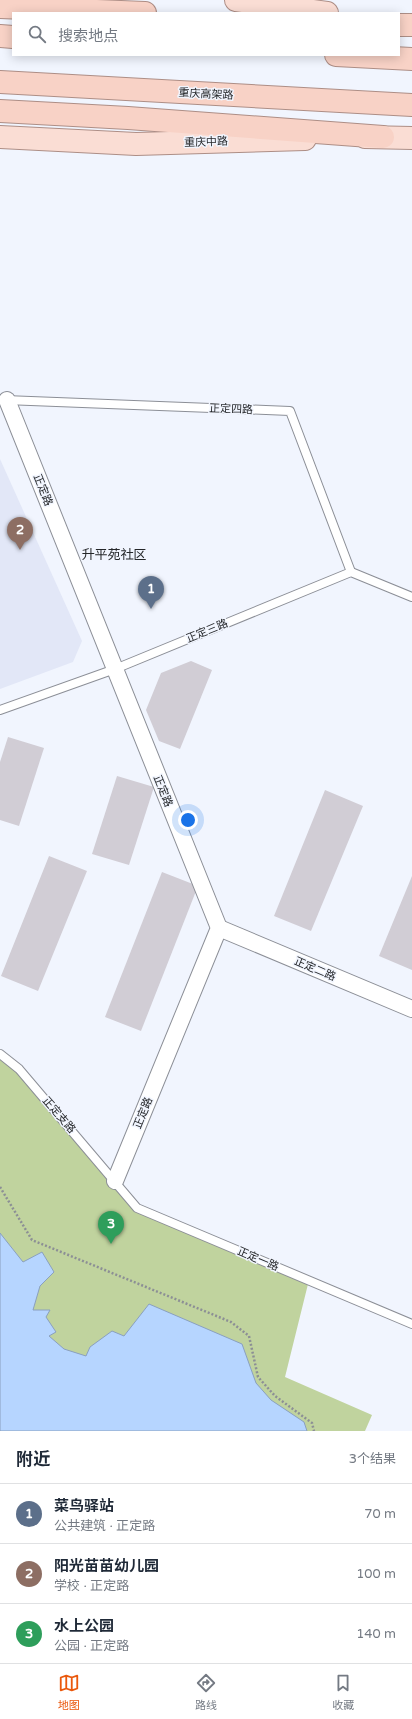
<!DOCTYPE html>
<html lang="zh">
<head>
<meta charset="utf-8">
<style>
  :root { --surface:#fff; --page:#f6f6f7; --text:#1f2937; --muted:#747a83; --line:#e0e1e3; --accent:#ea580c }
  body { margin:0; font-family:"Varela Round","Noto Sans SC",sans-serif; background:var(--page); color:var(--text) }
  .you { position:absolute; left:188px; top:820px; width:14px; height:14px; margin:-10px; border:3px solid #fff; border-radius:50%; background:#1a73e8; box-shadow:0 0 0 6px #1a73e833 }
  .badge { display:grid; place-items:center; width:26px; height:26px; border-radius:50%; background:var(--accent); color:#fff; font-size:13px; font-weight:700 }
  .pin { position:absolute; translate:-50% -33px; filter:drop-shadow(0 1px 2px #0008) }
  .pin::after { content:''; position:absolute; top:21px; width:14px; height:12px; background:inherit; clip-path:polygon(0 0,100% 0,50% 100%) }
  .list { margin:0; padding:0; list-style:none }
  h2 { display:flex; justify-content:space-between; align-items:center; height:52px; margin:0; padding:0 16px; font-size:17px }
  h2 small { font-size:13px; font-weight:400; color:var(--muted) }
  .list li { display:grid; grid-template-columns:26px 1fr auto; gap:12px; align-items:center; box-sizing:border-box; height:60px; padding:0 16px; border-top:1px solid var(--line) }
  .list b { display:block; font-size:15px; white-space:nowrap }
  .list p { margin:0; font-size:13px; white-space:nowrap; color:var(--muted) }
  .list em { font-size:13px; font-style:normal; color:var(--muted) }
  .icon { flex:none; width:22px; height:22px; fill:none; stroke:currentColor; stroke-width:2; stroke-linecap:round; stroke-linejoin:round }
  .map { position:relative; flex:none; width:412px; height:1431px; overflow:hidden }
  .search { position:absolute; background:var(--surface); box-shadow:0 2px 10px #0003; left:12px; right:12px; top:12px; height:44px; display:flex; align-items:center; gap:10px; box-sizing:border-box; padding:0 14px; border-radius:0px; color:var(--muted); font-size:15px }
  .sheet { height:232px; background:var(--surface) }
  nav { display:flex; justify-content:space-around; align-items:center; box-sizing:border-box; height:56px; border-top:1px solid var(--line); background:var(--surface); font-size:11px; color:var(--muted) }
  nav a { display:grid; justify-items:center; gap:2px }
  nav .on { color:var(--accent) }
  .map>svg:first-child { display:block }
  .built { fill:#e2e7f7 }
  .green { fill:#c0d39e }
  .water { fill:#b6d5ff; stroke:#8aa0bf }
  .building { fill:#d1cdd5 }
  .lines { fill:none; stroke-linecap:round; stroke-linejoin:round }
  .service-casing { stroke:#8c8f97; stroke-width:10 }
  .minor-casing { stroke:#8c8f97; stroke-width:18 }
  .primary-casing { stroke:#ad8e86; stroke-width:24 }
  .trunk-casing { stroke:#ad8e86; stroke-width:24 }
  .path { stroke:#8c8f95; stroke-width:2.5; stroke-dasharray:2 2; stroke-linecap:butt }
  .service { stroke:#fff; stroke-width:8 }
  .minor { stroke:#fff; stroke-width:16 }
  .primary { stroke:#faddd4; stroke-width:22 }
  .trunk { stroke:#f8d2c6; stroke-width:22 }
  .labels { text-anchor:middle; dominant-baseline:central; stroke-width:3; stroke-linejoin:round; paint-order:stroke }
  .street-label { font-size:11px; fill:#242629; stroke:#f1f5fe }
  .quarter-label { font-size:13px; fill:#242629; stroke:#f1f5fe }
</style>
</head>
<body>
<div class="map">
<svg width="412" height="1431" viewBox="0 0 412 1431">
  <rect width="100%" height="100%" fill="#f1f5fe"/>
  <path class="built" d="M0 459 82 641 73 662 0 689Z"/>
  <path class="green" d="M0 1053 137 1208 309 1280 285 1377 372 1415 365 1431H0Z"/>
  <path class="water" d="M0 1233 23 1262 42 1252 54 1272 40 1286 33 1310H50L46 1317 56 1332 49 1336 64 1349 86 1356 90 1347 112 1331 124 1336 149 1304 242 1344 256 1383 271 1400 304 1422 307 1431H0Z"/>
  <g class="building">
    <path d="M191 661 212 670 180 749 159 741 146 710 161 673Z"/>
    <path d="M8 737 44 748 19 826 0 820V762Z"/>
    <path d="M117 776 154 787 129 865 92 854Z"/>
    <path d="M325 790 363 806 311 931 274 916Z"/>
    <path d="M49 856 87 871 38 991 1 976Z"/>
    <path d="M162 872 198 886 141 1031 105 1017Z"/>
    <path d="M412 876V970L379 956Z"/>
  </g>
  <g class="lines">
    <g class="service-casing">
      <g id="service">
        <path d="M5 400 290 411 351 572"/>
        <path d="M0 710 115 669 351 572 412 597"/>
        <path d="M0 1054 19 1069 137 1208 412 1324"/>
      </g>
    </g>
    <g class="minor-casing">
      <g id="minor">
        <path d="M7 400 219 928 115 1181"/>
        <path d="M219 928 412 1009"/>
      </g>
    </g>
    <g class="primary-casing">
      <g id="primary">
        <path d="M236 0 327 13"/>
        <path d="M0 137 136 144 305 139"/>
        <path d="M365 137 412 138"/>
      </g>
    </g>
    <g class="trunk-casing">
      <g id="trunk">
        <path d="M0 7 145 13"/>
        <path d="M399 25H412"/>
        <path d="M0 36 13 37"/>
        <path d="M336 55 412 59"/>
        <path d="M0 82 412 105"/>
        <path d="M0 111 128 118 383 137"/>
      </g>
    </g>
    <path class="path" d="M0 1187 32 1240 231 1322 249 1336 258 1377 275 1396 312 1423 314 1431"/>
    <use href="#service" class="service"/>
    <use href="#minor" class="minor"/>
    <use href="#primary" class="primary"/>
    <use href="#trunk" class="trunk"/>
  </g>
  <g class="labels">
    <g class="street-label">
      <text transform="translate(206 94) rotate(3)">重庆高架路</text>
      <text transform="translate(206 142) rotate(-2)">重庆中路</text>
      <text transform="translate(231 409) rotate(2)">正定四路</text>
      <text transform="translate(43 490) rotate(68)">正定路</text>
      <text transform="translate(207 631) rotate(-22)">正定三路</text>
      <text transform="translate(163 791) rotate(68)">正定路</text>
      <text transform="translate(315 969) rotate(23)">正定二路</text>
      <text transform="translate(143 1113) rotate(-68)">正定路</text>
      <text transform="translate(59 1115) rotate(49)">正定支路</text>
      <text transform="translate(258 1259) rotate(23)">正定一路</text>
    </g>
    <g class="quarter-label">
      <text x="114" y="555">升平苑社区</text>
    </g>
  </g>
</svg>
<div class="you"></div>
<div class="pin badge" style="left:151px;top:609px;background:#5c6f8a">1</div>
<div class="pin badge" style="left:20px;top:550px;background:#8d6e63">2</div>
<div class="pin badge" style="left:111px;top:1244px;background:#2e9e5b">3</div>
<div class="search"><svg class="icon" aria-label="search" viewBox="0 0 24 24"><circle cx="10" cy="10" r="6"/><path d="M15 15l6 6"/></svg>搜索地点</div>
</div>
<section class="sheet">
<h2>附近<small>3个结果</small></h2>
<ul class="list">
<li><span class="badge" style="background:#5c6f8a">1</span><div><b>菜鸟驿站</b><p>公共建筑 · 正定路</p></div><em>70 m</em></li>
<li><span class="badge" style="background:#8d6e63">2</span><div><b>阳光苗苗幼儿园</b><p>学校 · 正定路</p></div><em>100 m</em></li>
<li><span class="badge" style="background:#2e9e5b">3</span><div><b>水上公园</b><p>公园 · 正定路</p></div><em>140 m</em></li>
</ul>
</section>
<nav>
<a class="on"><svg class="icon" aria-label="map" viewBox="0 0 24 24"><path d="M3 6l6-2 6 2 6-2v14l-6 2-6-2-6 2zM9 4v14M15 6v14"/></svg>地图</a>
<a><svg class="icon" aria-label="directions" viewBox="0 0 24 24"><path d="M12 3l9 9-9 9-9-9zM9 14v-3h6M13 9l2 2-2 2"/></svg>路线</a>
<a><svg class="icon" aria-label="saved" viewBox="0 0 24 24"><path d="M7 4h10v16l-5-4-5 4z"/></svg>收藏</a>
</nav>
</body>
</html>
